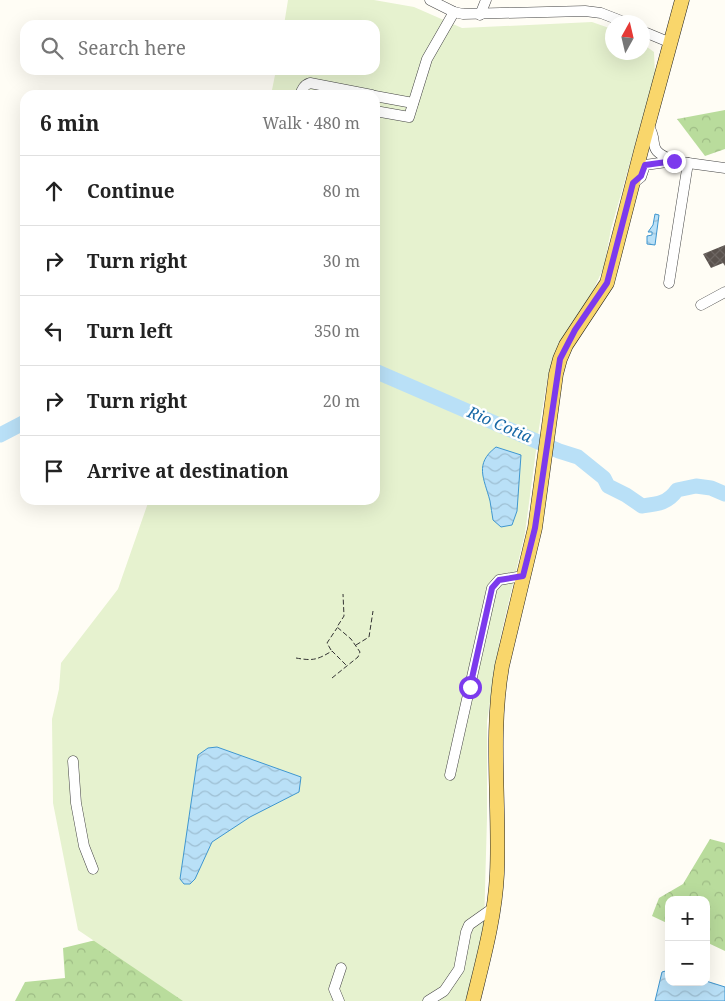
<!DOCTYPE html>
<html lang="en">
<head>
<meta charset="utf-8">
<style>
  :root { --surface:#fff; --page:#f6f6f6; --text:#222; --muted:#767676; --line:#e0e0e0 }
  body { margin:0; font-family:"Noto Serif",serif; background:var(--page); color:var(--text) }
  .controls { position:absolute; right:15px; bottom:15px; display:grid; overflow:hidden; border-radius:10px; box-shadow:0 5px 20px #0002 }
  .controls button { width:45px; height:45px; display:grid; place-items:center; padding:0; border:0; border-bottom:1px solid var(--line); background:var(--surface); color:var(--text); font:25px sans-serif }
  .compass { position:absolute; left:605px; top:15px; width:45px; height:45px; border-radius:50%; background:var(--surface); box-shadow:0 5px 20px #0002; rotate:8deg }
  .stop { position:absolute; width:15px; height:15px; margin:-11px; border:4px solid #7c3aed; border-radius:50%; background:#fff }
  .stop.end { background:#7c3aed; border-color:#fff; box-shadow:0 1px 5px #0008 }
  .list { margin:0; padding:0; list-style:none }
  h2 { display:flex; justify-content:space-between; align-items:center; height:65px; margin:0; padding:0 20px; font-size:21px }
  h2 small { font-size:16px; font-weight:400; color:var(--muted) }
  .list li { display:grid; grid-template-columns:32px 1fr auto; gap:15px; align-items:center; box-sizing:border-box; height:70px; padding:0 20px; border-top:1px solid var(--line) }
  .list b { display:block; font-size:19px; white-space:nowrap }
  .list em { font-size:16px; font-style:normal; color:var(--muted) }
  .icon { flex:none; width:28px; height:28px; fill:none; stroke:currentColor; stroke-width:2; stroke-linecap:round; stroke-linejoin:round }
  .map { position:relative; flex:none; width:725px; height:1001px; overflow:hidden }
  .search { position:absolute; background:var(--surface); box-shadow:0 5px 20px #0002; left:20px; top:20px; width:360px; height:55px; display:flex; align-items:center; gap:12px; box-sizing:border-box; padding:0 18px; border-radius:15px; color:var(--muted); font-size:19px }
  .panel { position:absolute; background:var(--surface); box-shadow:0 5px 20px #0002; left:20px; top:90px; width:360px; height:415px; border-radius:15px }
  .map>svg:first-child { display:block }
  .forest { fill:url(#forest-crowns) }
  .pitch { fill:#e6f2cf }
  .water { fill:url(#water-waves); stroke:#3f96cf }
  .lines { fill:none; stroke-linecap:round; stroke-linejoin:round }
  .river { stroke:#b9e0f7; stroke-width:15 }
  .building { fill:url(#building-cross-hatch) }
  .minor-casing { stroke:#444; stroke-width:11 }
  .major-casing { stroke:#222; stroke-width:15 }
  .path { stroke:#333; stroke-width:1; stroke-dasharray:5 2.5; stroke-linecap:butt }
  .minor { stroke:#fff; stroke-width:10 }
  .major { stroke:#f9d66b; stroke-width:14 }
  .route { stroke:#7c3aed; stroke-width:6 }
  .labels { text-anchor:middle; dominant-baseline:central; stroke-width:5; stroke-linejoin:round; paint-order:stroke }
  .water-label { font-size:16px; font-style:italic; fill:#1768a6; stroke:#fff }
</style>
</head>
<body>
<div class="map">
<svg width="725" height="1001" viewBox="0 0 725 1001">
  <defs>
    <pattern id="forest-crowns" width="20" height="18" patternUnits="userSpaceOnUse" patternTransform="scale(1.25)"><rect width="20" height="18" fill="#b9dc9c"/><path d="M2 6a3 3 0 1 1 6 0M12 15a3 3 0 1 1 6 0" fill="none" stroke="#9ebc85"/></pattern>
    <pattern id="water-waves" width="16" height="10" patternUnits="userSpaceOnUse" patternTransform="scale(1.25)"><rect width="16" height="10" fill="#b9e0f7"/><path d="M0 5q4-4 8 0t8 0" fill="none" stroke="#9ebfd3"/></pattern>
    <pattern id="building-cross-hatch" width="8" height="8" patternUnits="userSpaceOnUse" patternTransform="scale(1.25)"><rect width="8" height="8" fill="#5a524d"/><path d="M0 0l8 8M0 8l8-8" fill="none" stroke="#6d6662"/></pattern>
  </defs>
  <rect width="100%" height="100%" fill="#fffdf5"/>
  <g class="forest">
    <path d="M725 110V149L705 156 677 119Z"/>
    <path d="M710 839 725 843V951L706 942V900H669V924L652 916 659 898 683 884Z"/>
    <path d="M100 939 312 1001H15L25 982 65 978 63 948Z"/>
  </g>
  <path class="pitch" d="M288 0H374L414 7 462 28 592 22 612 29V52H642L643 44 654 52 655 75 611 229 604 267 590 297 557 351 548 376 539 428 525 533 500 639 487 721V818L484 925 468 1001H183L78 930 53 803 52 719 59 689 61 663 118 589 149 500H375V95H271L276 70H375V25H284Z"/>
  <g class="water">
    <path d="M655 214 659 215 655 245 647 244V236L652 235V232H648L653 225Z"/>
    <path d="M496 447 521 455 517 511 512 525 501 527 493 520C492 514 491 507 490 501 484 478 474 464 496 447Z"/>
    <path d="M217 747 301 777 299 792 250 817 212 842 195 879 190 884H184L180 879 198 755 208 748Z"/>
    <path d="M669 970V982H706V981L725 987V1001H655L662 972Z"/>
  </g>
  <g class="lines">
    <g class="river">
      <path d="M375 371 559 451 578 457 604 478 608 486 626 495 642 506C658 504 668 503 677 490L696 486 711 488 725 494"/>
      <path d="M0 435 25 422"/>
    </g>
  </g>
  <path class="building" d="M725 245V266L723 263 711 268 703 254Z"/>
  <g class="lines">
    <g class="minor-casing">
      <g id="minor">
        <path d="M430 0 454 12 463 14 585 11 601 13 624 22"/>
        <path d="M480 15 486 0"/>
        <path d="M642 31 671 43"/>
        <path d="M300 95C302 89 304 85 310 83L372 95"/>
        <path d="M375 96 413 103"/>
        <path d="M375 111 409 117 427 59 454 12"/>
        <path d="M681 162 725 168"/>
        <path d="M636 181 641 177 645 165 674 161C643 148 661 145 648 125"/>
        <path d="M669 283 688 163"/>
        <path d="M701 305 725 292"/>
        <path d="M73 761 76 803 84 846 93 869"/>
        <path d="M450 775 492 588 499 580 523 576"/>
        <path d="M339 1001 334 989 341 968"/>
        <path d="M428 1001 444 991 459 969 466 932 469 925 493 908"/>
      </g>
    </g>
    <g class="major-casing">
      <path id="major" d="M473 1001C483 960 495 917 497 874 500 805 490 735 502 666L535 528 556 374 560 359 566 345 607 283 641 151 682 0"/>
    </g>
    <g class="path">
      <path d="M356 645 369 637 373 611"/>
      <path d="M331 650 327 643 337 628"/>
      <path d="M296 658C313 661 317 660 332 651L346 665"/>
      <path d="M332 678 358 657 360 652 351 639 337 627 344 616 343 594"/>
    </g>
    <use href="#minor" class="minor"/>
    <use href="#major" class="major"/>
  </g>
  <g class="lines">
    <path class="route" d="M470 687 492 588 499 580 523 576 535 528 560 359 575 330 607 283 633 183 641 176 645 165 674 161"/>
  </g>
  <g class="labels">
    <g class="water-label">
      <text transform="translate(500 424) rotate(23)">Rio Cotia</text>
    </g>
  </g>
</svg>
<div class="controls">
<button>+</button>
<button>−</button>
</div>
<svg class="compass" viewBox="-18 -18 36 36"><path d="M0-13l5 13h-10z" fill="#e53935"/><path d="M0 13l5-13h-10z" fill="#767676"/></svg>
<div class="stop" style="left:470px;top:687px"></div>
<div class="stop end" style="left:674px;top:161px"></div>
<div class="search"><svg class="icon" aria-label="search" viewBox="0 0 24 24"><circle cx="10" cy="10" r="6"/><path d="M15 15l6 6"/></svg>Search here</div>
<section class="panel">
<h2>6 min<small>Walk · 480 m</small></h2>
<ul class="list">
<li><svg class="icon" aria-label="ahead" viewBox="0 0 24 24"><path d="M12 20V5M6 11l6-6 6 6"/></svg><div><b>Continue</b></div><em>80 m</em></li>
<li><svg class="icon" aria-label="right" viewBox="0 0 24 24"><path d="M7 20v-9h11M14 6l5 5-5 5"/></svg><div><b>Turn right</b></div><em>30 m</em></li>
<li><svg class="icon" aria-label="left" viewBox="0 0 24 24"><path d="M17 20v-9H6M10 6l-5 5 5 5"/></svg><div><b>Turn left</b></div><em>350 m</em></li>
<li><svg class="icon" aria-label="right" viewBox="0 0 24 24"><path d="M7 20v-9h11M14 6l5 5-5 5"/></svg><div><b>Turn right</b></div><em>20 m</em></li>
<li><svg class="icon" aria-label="arrive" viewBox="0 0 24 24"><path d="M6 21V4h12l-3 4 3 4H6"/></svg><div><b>Arrive at destination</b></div></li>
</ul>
</section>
</div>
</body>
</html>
